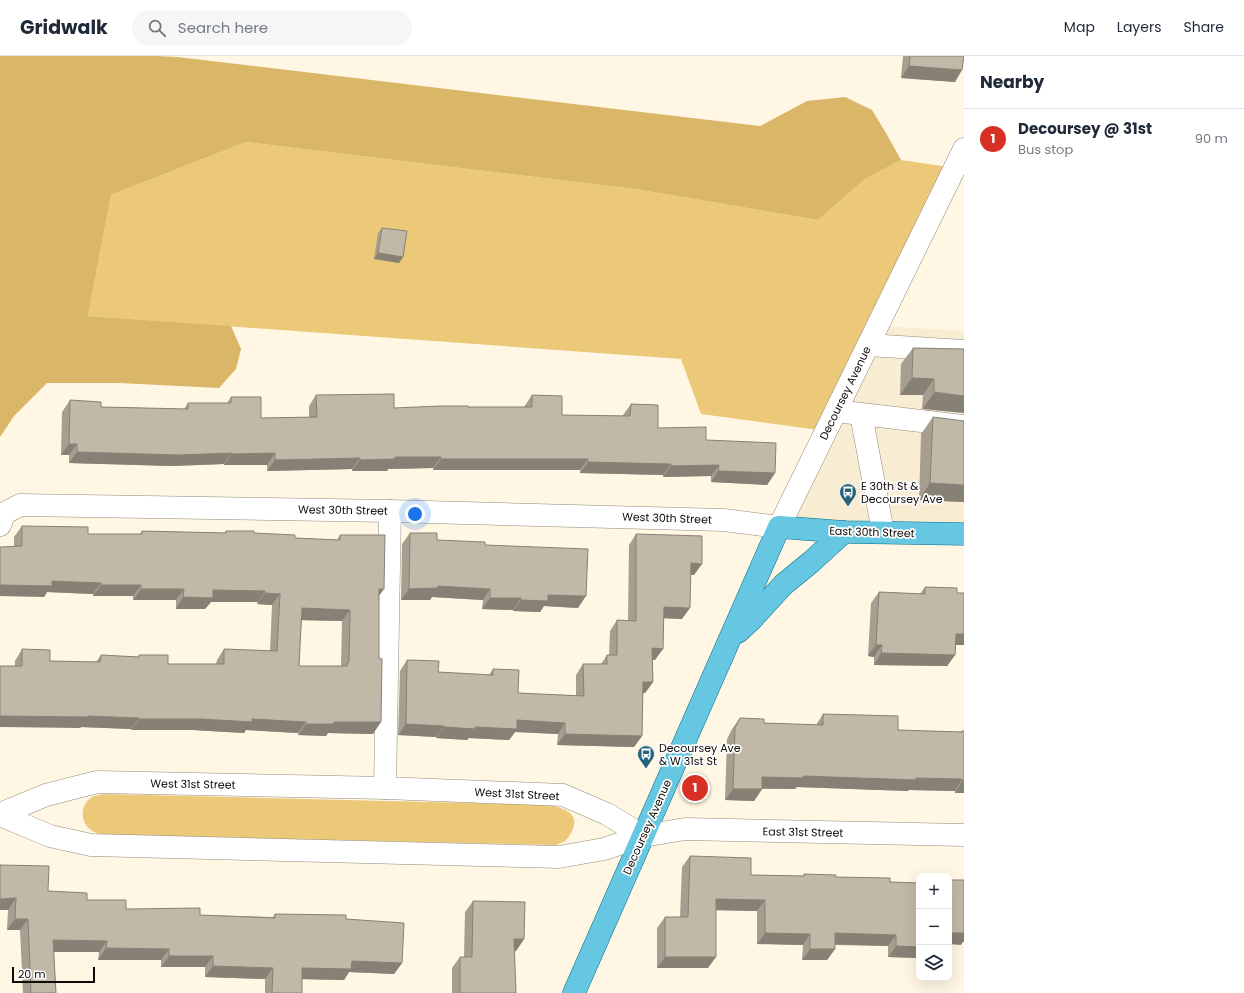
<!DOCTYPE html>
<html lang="en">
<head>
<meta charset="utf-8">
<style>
  :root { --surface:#fff; --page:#f6f6f7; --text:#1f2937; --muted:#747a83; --line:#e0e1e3; --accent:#d93025 }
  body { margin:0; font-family:Poppins,sans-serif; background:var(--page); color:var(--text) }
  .controls { position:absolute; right:12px; bottom:12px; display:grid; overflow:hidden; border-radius:8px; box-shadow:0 4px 16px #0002 }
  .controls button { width:36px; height:36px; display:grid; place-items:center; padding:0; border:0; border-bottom:1px solid var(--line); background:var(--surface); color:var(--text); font:20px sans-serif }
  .scale { position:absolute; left:12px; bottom:10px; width:83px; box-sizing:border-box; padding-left:4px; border:2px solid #0e0b06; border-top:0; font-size:11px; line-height:14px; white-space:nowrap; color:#0e0b06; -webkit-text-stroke:3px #fff; paint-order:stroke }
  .you { position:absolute; left:415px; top:458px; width:14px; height:14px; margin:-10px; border:3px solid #fff; border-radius:50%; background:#1a73e8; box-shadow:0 0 0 6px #1a73e833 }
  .badge { display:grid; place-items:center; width:26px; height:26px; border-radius:50%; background:var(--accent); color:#fff; font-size:13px; font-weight:700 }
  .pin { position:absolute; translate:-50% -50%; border:2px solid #fff; box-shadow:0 1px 4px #0006 }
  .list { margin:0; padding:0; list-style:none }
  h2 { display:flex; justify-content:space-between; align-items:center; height:52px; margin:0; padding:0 16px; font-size:17px }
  h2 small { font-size:13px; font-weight:400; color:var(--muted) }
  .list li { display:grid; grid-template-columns:26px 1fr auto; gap:12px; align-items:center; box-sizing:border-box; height:60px; padding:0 16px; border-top:1px solid var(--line) }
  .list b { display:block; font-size:15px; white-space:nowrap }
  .list p { margin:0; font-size:13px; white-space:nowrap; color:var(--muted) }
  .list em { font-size:13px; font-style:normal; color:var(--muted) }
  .icon { flex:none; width:22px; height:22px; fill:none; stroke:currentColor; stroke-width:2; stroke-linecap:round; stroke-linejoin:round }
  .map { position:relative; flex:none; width:964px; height:937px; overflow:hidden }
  header { display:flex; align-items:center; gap:24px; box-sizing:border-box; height:56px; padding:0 20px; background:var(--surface); border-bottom:1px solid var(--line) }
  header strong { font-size:19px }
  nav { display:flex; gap:22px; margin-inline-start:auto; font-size:14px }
  .search { width:280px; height:36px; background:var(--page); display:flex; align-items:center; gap:10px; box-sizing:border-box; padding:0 14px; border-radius:22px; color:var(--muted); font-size:15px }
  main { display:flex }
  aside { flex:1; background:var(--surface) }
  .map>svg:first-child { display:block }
  .built { fill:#f8ecd2 }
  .green { fill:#ecc879 }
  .forest { fill:#dab668 }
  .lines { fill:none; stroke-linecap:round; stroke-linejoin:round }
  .minor-casing { stroke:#938b7b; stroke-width:23 }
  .major-casing { stroke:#056c8a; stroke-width:23 }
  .minor { stroke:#fff; stroke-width:22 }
  .major { stroke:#66c7e3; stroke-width:22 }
  .wall { fill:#a69e90; fill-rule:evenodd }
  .shaded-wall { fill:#878175 }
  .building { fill:#c1b8a7; stroke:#878175; fill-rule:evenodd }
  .labels { text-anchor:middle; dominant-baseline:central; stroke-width:3.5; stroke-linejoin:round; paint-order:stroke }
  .street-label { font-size:11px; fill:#0e0b06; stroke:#fff }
  .poi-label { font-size:11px; fill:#0e0b06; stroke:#fff; text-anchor:start }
</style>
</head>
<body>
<header>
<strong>Gridwalk</strong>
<div class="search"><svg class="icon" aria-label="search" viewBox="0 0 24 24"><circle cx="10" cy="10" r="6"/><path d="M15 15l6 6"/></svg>Search here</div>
<nav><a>Map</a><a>Layers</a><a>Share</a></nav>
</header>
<main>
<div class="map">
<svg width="964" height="937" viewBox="0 0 964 937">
  <rect width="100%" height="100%" fill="#fff6e4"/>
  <path class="built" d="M878 270 964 275V478L779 471Z"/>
  <g class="green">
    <path d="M246 86 635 133 818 164 865 123 901 104 955 112 826 375 701 358 681 303 88 260 111 139Z"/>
    <path d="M103 738 551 749C559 752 569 753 573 761 577 768 571 779 566 784 563 787 558 788 555 789L108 779C104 778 99 778 96 777 79 770 78 748 94 740 97 739 101 739 103 738Z"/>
  </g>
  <path class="forest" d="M0 0H156L177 1 760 70 807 45 845 41 872 54 886 77 901 104 865 123 818 164 635 133 246 86 111 139 88 260 231 270 241 293 236 313 219 332 119 327H47L14 360 0 381Z"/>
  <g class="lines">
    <g class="minor-casing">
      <g id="minor">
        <path d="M868 289 964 295"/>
        <path d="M836 355 964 370"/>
        <path d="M861 358 883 476"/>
        <path d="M0 469 5 457 20 449 390 455 724 464 779 471 964 93"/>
        <path d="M385 732 390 455"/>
        <path d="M0 758 46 739 97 726 385 732 563 739 607 758 643 780"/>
        <path d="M0 759 50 780 91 789 559 801 604 793 643 780 685 773 964 779"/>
      </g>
    </g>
    <g class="major-casing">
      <g id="major">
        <path d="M738 576 752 563 783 529 811 506 844 476"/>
        <path d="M574 937 779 471 844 476 964 478"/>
      </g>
    </g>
    <use href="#minor" class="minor"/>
    <use href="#major" class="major"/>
  </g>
  <g class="wall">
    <path d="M903 0H964L955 26 901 22Z"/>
    <path d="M382 172 403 201 399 207 374 203 378 177Z"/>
    <path d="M913 292 964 293 922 353 923 339H900L901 308Z"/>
    <path d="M316 339 394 352 524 351 532 339 562 359 623 360V359L631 348 658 372 706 384 775 417 767 429 711 426V420L663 421V419L580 417V414H433V412L388 413 387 415H352V413L267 415V409H224V408L172 410 69 407V399H61L62 356 70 344 101 351 184 353 188 347H227L231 341 261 362 309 361V350Z"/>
    <path d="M933 361 964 446 919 444 921 378Z"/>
    <path d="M22 470 88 478H140L142 475 224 477 226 475 295 482 337 484 340 479 379 540 373 678 328 677 326 680 298 679V677L246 674 244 677 193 674H131V673L81 671 80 672 15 610V605L22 593 50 605 96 606 101 599 138 601 139 599 168 608H216L217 604 224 593 270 595 272 549 257 548 258 546H211L205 553H176V544H133V540H93V538L47 536 44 541 14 490V481ZM301 564 342 565 341 610H299Z"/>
    <path d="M410 477 437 484 485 489 578 552 544 550 540 556 513 555V554L482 553 483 544 432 541 430 544H401L402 488Z"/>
    <path d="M636 478 694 519H690L682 563 664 562 655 604H652L653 626 645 637H643L642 680 634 691 557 689 558 678 515 676 509 684 469 682 467 684 436 682V681L398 679 400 615 407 604 438 616 489 619 493 613 518 637 576 640V619L583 608H601L607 599H609L610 575 617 564 628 565 629 489Z"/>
    <path d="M925 531 957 537H964V589H956L955 599 947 610 874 609V601L868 600 871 547 879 536 920 538Z"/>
    <path d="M823 658 898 674 961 676 962 675 964 737H955V735L909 734 908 735 797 731 795 733H762L754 745 725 744 727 683 732 673 740 662 764 667 816 669Z"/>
    <path d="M690 800 751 819 803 820 804 818 890 826 919 827V902L888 901V890L835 889V893L827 904H802L803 889 757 888V855L716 854 708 912H657V872L665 861H680L682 811Z"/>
    <path d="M0 809 48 835 126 853 200 859 273 861 275 858 346 863 402 907 394 918 349 916 344 924 302 923V937H265V923L205 921V911H161V904H98L99 896H54L56 937H23L20 874H7L8 854H0Z"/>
    <path d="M473 845 524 883 516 895 515 894V937H452V912L460 901H464L465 856Z"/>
  </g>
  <g class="shaded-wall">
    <path d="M909 10 962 14 955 26 901 22Z"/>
    <path d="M378 197 403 201 399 207 374 203Z"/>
    <path d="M912 322 934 323 923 339H900Z"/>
    <path d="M934 336 964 340V357L922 353Z"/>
    <path d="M69 388H77L69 399H61Z"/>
    <path d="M77 396 232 397 224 408 172 410 69 407Z"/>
    <path d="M275 397 267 409H224L232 398Z"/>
    <path d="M395 401H441L433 412 388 413 387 415H352L360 404Z"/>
    <path d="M360 402 352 413 267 415 275 404Z"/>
    <path d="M441 403H588L580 414H433Z"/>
    <path d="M588 406 671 408 663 419 580 417Z"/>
    <path d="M719 409 711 420 663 421 671 410Z"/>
    <path d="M718 415 775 417 767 429 711 426Z"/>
    <path d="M930 427 964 429V446L919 444Z"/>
    <path d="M691 507 702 508 694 519 683 518Z"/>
    <path d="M52 525 101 527 93 538 47 536 44 541 0 540V529Z"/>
    <path d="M101 529H141L133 540H93Z"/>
    <path d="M438 530 490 533 483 544 432 541 430 544H401L409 533Z"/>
    <path d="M141 533H184L176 544H133Z"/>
    <path d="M379 533H384L376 544Z"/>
    <path d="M213 534 265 535 258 546H211L205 553H176L183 541Z"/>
    <path d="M265 537 280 538 272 549 257 548Z"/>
    <path d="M548 539 586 540 578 552 544 550 540 556 513 555 521 544Z"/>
    <path d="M490 542H521L513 554 482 553Z"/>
    <path d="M664 551 690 552 682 563 656 562Z"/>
    <path d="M302 552 350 554 342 565 294 564Z"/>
    <path d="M956 578H964V589H948Z"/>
    <path d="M876 589H882L874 601 868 600Z"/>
    <path d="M652 592 663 593 655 604 645 603Z"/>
    <path d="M881 597 955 599 947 610 874 609Z"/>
    <path d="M643 626H653L645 637H635Z"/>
    <path d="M0 660H88L139 662 131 673 81 671 80 672 0 671Z"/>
    <path d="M139 663H252L306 666 298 677 246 674 244 677 193 674H131Z"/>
    <path d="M517 664 565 667 558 678 515 676 509 684 469 682 467 684 436 682 444 671H475Z"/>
    <path d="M334 666H381L373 678 328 677 326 680 298 679 306 668Z"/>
    <path d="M406 668 444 670 436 681 398 679Z"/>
    <path d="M565 678 642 680 634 691 557 689Z"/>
    <path d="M803 720 916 722 962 723 955 735 909 734 908 735 797 731 795 733 755 732 762 721Z"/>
    <path d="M962 725H964V737H955Z"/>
    <path d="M733 733H762L754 745 725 744Z"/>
    <path d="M16 842 8 854H0V843Z"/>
    <path d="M716 843 765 844 757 855 708 854Z"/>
    <path d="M15 863H28L20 874H7Z"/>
    <path d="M765 877 810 878 803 889 757 888Z"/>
    <path d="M835 877 896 879 888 890 827 888Z"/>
    <path d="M949 877H964V886H963L961 889 949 888Z"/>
    <path d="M514 883H524L516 895 507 894Z"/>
    <path d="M53 884 107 885 99 896H45Z"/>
    <path d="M896 890 919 891V902L888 901Z"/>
    <path d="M106 892 169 893 161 904H98Z"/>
    <path d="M810 893H835L827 904H802Z"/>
    <path d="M169 900H213L205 911H161Z"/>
    <path d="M665 901H716L708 912H657Z"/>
    <path d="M352 905 402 907 394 918 349 916 344 924 294 923 302 912Z"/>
    <path d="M213 910 273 912 265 923 205 921Z"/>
  </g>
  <g class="building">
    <path d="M910 0H964L962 14 909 10Z"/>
    <path d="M382 172 407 175 403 201 378 197Z"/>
    <path d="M913 292 964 293V340L934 336V323L912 322Z"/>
    <path d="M394 338V352L440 350H468V351H532V339L562 340V359L630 360 631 348 658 349V372L706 371V384L776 387 775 417 718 415 719 409 671 410V408L588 406V403H441V401H395V403L360 404V402L275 404V397L232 398V397L179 399 77 396V388H69L70 344 101 346V351L188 353V347H231V341H261V362L317 361 316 339Z"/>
    <path d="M933 361 964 365V429L930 427Z"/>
    <path d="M22 470 88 471V478H142V475L226 477V475H254V477L295 479V482L340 484V479H385L384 533H379V602L382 603 381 666H334L333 668H306V666L252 663V666L200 663H139V662L88 660V661L0 660V610H22V593L50 594V605L100 606 101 599 139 601V599H168V608H224V593L277 595 280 538 265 537V535L213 534V542L183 541 184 533H141V529H101V527L52 525V530L0 529V491L22 490ZM302 552 350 554 349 606H348L347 610H299Z"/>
    <path d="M410 477H437V484L485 486V489L588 493 586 540 548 539V545L521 544V542H490V533L438 530V532L409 533Z"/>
    <path d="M636 478 702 480V508L691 507 690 552 664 551 663 593 652 592 653 626H643L642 680 565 678V667L517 664V673L475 671V673L444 671V670L406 668 407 604 439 605 438 616 493 619V613L519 614 518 637 584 640 583 608H607V599H617V564L636 565Z"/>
    <path d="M925 531 957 532V537H964V578H956L955 599 881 597 882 589H876L879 536 925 538Z"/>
    <path d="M823 658 898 660V674L962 676V675H964V725H962V723L916 722V724L803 720V722L762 721V733H733L735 672 740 662 764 663V667L823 669Z"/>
    <path d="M690 800 751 802V819L804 820V818L836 819 835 821 890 822V826L919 827V891L896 890V879L835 877V893H810V878L765 877V844L716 843V901H665V861H688Z"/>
    <path d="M0 809 49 810 48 835 87 837V844H126V853L200 852V859L275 862V858L346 859V863L404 867 402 907 352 905 351 913 302 912V937H272L273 912 213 910V900H169V893L106 892 107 885 53 884 56 937H31L28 863H15L16 842 0 843Z"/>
    <rect x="949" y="824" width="15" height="53"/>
    <path d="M473 845 525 846 524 883H514L516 937H460V901H472Z"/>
  </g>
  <defs>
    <g id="bus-pin" transform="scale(0.9)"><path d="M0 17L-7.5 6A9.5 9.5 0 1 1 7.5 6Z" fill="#29647c" stroke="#fff"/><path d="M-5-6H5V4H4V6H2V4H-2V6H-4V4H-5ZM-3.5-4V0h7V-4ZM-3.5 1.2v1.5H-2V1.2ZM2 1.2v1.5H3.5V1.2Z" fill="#fff"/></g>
  </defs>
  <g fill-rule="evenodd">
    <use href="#bus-pin" x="848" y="436"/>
    <use href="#bus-pin" x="646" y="698"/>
  </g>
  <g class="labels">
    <g class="street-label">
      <text transform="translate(845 337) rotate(-64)">Decoursey Avenue</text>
      <text transform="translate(343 454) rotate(1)">West 30th Street</text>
      <text transform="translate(667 462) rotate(2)">West 30th Street</text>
      <text transform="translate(872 476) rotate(2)">East 30th Street</text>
      <text transform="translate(193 728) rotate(1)">West 31st Street</text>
      <text transform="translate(517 738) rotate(3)">West 31st Street</text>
      <text transform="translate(647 771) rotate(-66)">Decoursey Avenue</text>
      <text transform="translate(803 776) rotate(1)">East 31st Street</text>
    </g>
    <g class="poi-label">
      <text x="861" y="430">E 30th St &amp;<tspan x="861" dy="13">Decoursey Ave</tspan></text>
      <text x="659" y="692">Decoursey Ave<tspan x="659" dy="13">&amp; W 31st St</tspan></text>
    </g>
  </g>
</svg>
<div class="controls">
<button>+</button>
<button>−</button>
<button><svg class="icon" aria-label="layers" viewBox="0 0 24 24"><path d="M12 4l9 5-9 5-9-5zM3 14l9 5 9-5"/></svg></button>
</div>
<div class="scale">20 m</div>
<div class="you"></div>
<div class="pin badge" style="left:695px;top:732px">1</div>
</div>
<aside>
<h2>Nearby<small></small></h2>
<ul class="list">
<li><span class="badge">1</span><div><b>Decoursey @ 31st</b><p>Bus stop</p></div><em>90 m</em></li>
</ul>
</aside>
</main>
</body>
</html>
